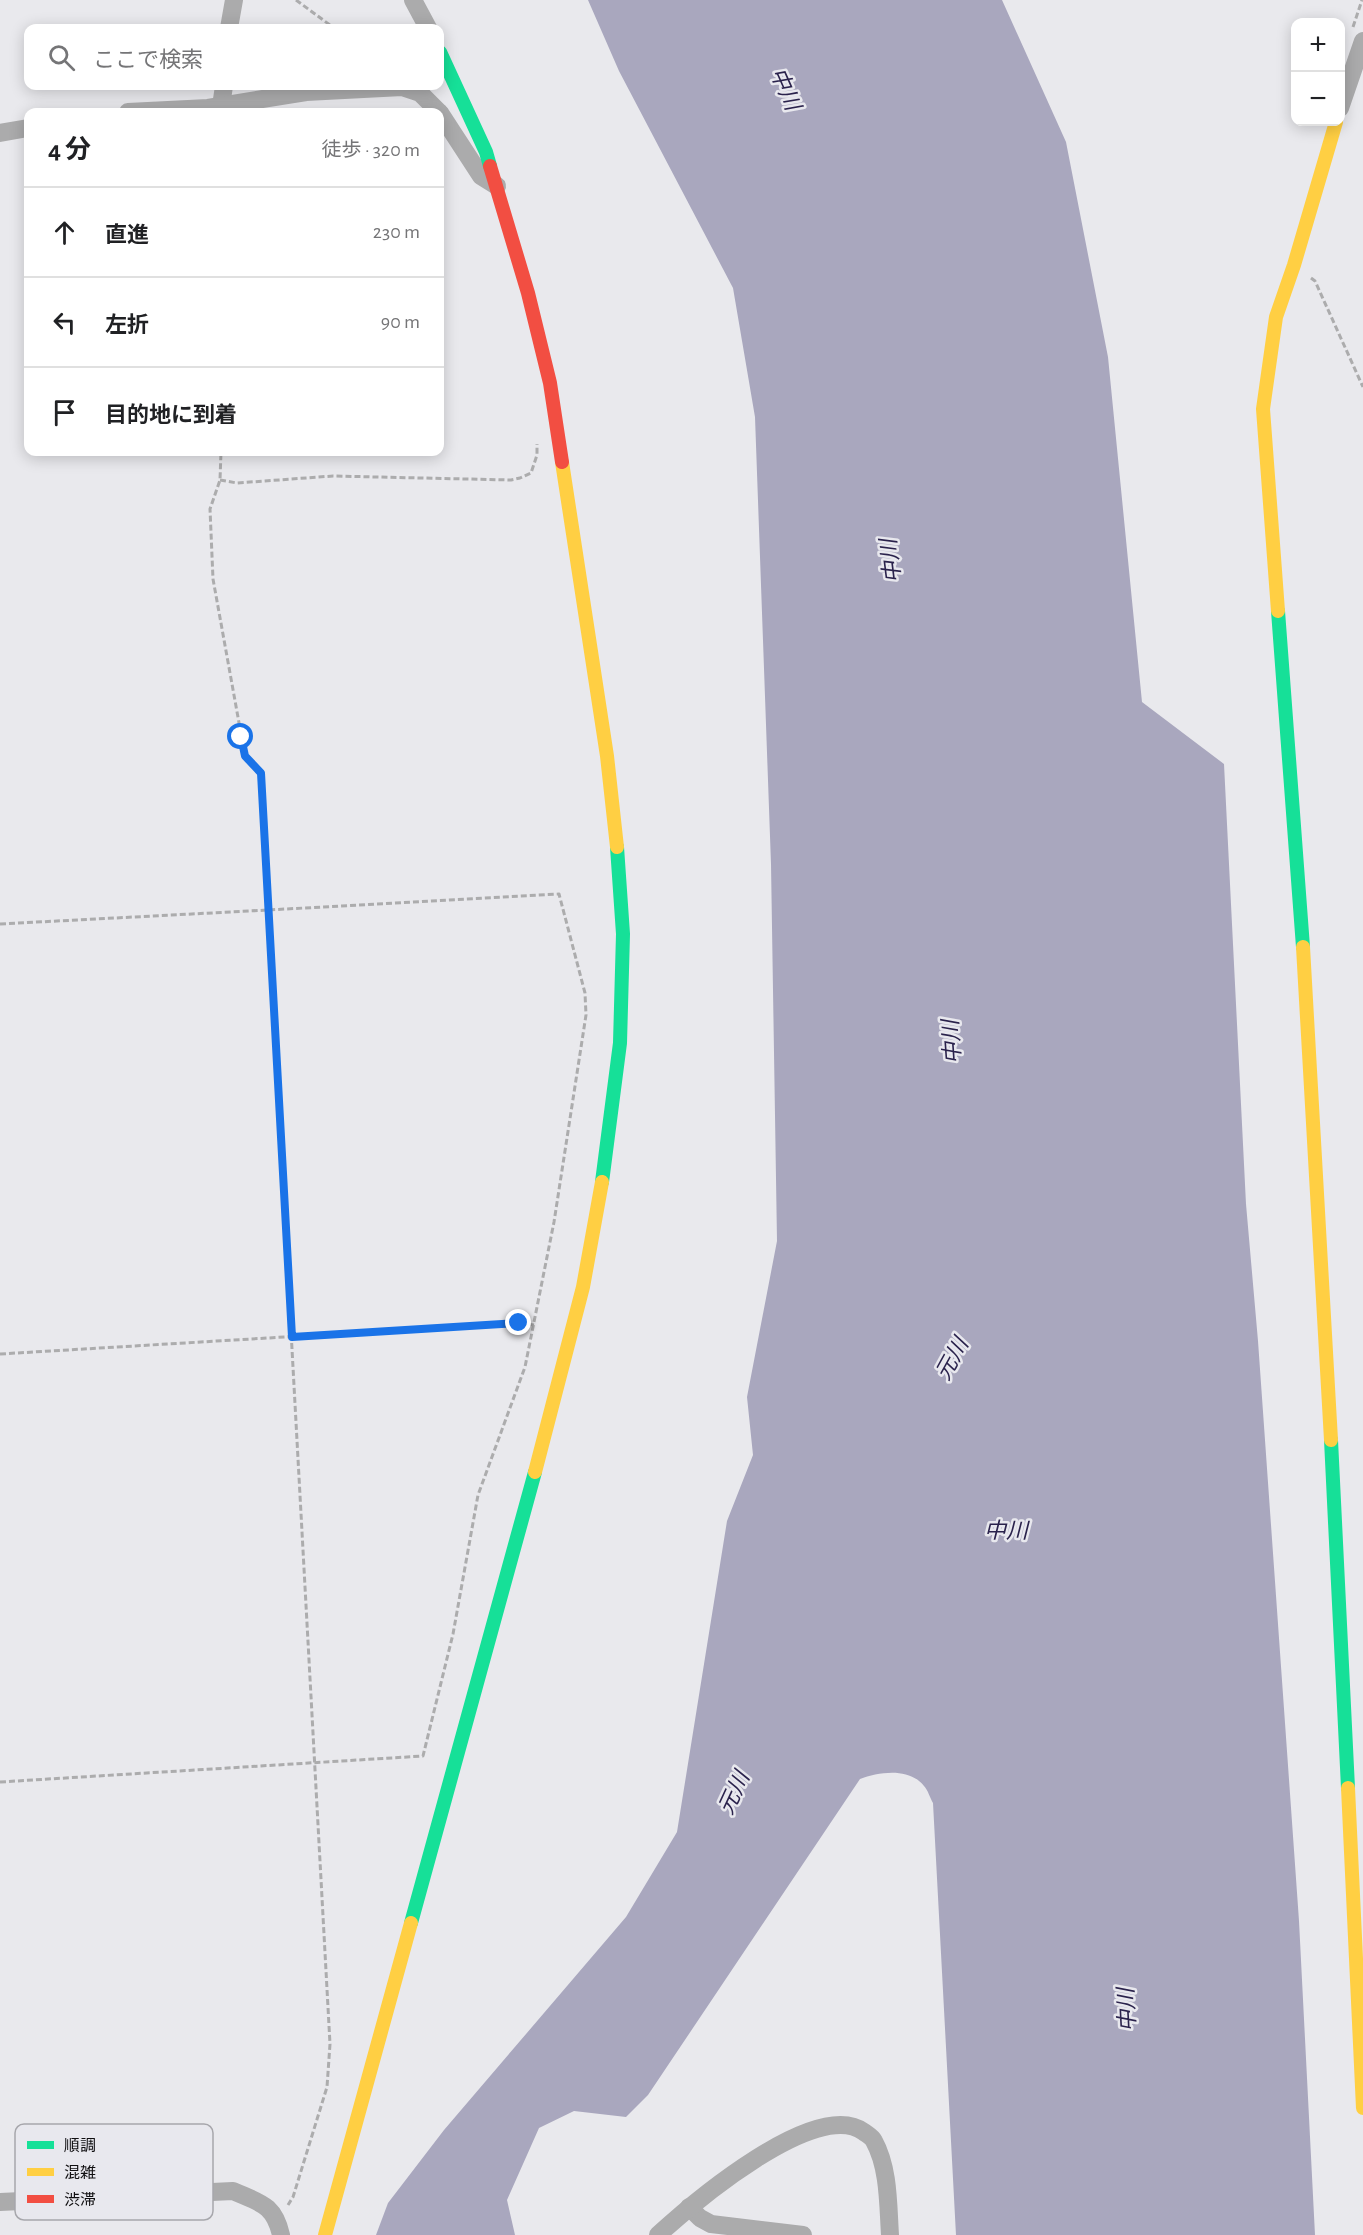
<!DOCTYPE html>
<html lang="ja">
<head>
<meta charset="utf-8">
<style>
  :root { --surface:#fff; --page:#f2f2f2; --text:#202124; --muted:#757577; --line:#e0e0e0 }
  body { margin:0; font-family:"Alegreya Sans","Noto Sans JP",sans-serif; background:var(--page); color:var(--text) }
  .controls { position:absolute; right:18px; top:18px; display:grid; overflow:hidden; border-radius:12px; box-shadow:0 3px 15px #0003 }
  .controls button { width:54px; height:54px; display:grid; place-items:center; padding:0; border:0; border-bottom:2px solid var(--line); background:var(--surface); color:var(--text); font:30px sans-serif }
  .stop { position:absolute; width:18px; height:18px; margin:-14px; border:4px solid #1a73e8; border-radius:50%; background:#fff }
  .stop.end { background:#1a73e8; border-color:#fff; box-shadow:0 2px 6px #0008 }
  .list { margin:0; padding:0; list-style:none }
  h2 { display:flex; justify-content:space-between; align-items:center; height:78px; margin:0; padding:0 24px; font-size:26px }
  h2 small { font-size:20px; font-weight:400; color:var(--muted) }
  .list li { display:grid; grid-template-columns:39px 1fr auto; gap:18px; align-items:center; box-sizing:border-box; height:90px; padding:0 24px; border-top:2px solid var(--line) }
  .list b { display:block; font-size:22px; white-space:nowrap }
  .list em { font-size:20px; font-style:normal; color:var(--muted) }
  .icon { flex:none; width:33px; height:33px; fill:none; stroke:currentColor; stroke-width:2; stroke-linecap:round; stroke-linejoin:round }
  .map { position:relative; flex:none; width:1363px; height:2235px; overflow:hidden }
  .search { position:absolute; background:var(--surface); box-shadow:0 3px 15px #0003; left:24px; top:24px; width:420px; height:66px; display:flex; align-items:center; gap:15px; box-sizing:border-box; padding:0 21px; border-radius:12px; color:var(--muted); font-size:22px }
  .panel { position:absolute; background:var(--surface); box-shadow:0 3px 15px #0003; left:24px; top:108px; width:420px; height:348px; border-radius:12px }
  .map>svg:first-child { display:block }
  .water { fill:#a9a7be }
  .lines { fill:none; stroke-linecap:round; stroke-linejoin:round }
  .path { stroke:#acacad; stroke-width:3; stroke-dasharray:6 3; stroke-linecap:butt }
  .street { stroke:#ababac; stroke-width:18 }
  .fast { stroke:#16e098; stroke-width:14 }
  .slow { stroke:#ffcf43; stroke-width:14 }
  .jam { stroke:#f24e42; stroke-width:14 }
  .route { stroke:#1a73e8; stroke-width:8 }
  .labels { text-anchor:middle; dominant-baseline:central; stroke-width:5; stroke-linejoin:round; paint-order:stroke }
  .water-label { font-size:22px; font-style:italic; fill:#2a224c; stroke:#e8e8ee }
  .key { fill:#e8e8ee; stroke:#a7a7ac; stroke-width:1.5 }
  .key-label { font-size:16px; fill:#100f11 }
</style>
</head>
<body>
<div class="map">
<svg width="1363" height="2235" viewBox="0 0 1363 2235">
  <rect width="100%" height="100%" fill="#e9e9ed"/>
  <path class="water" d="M588 0H1002L1066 142 1108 357 1142 702 1224 764 1246 1204 1258 1341 1299 1921 1315 2235H956L933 1803C930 1798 928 1790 924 1786 909 1767 879 1772 860 1779L648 2095 626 2117 574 2111 539 2128 507 2200 515 2235H376L388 2203 444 2130 626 1917 677 1832 727 1521 753 1455 747 1397 777 1241 771 864 755 417 733 288 619 71Z"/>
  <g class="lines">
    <g class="path">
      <path d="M296 0 334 28"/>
      <path d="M1353 27 1362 0"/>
      <path d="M1311 278 1315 281 1363 387"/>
      <path d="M220 480 237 483 333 476 511 480 520 478 531 473 537 455V444"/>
      <path d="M0 924 268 910 330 2044 327 2087 293 2197 288 2205"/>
      <path d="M0 1354 519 1323 534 1325"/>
      <path d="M0 1782 423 1756 453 1634 478 1495 525 1367 554 1222 586 1015 585 993 559 894 268 910 261 773 245 756 213 579 210 509 220 480 221 452"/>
    </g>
    <g class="street">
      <path d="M413 0 428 28"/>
      <path d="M229 28 234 0"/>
      <path d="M221 106 224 86"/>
      <path d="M1340 108 1363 41"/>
      <path d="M128 112 208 108 306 92 402 87 420 93 439 112"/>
      <path d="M440 113 481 176 497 186"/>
      <path d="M0 133 28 128"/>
      <path d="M0 2202 233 2191C260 2203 274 2204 281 2235"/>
      <path d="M689 2207 700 2218 711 2224 803 2235"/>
      <path d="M658 2235C693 2203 817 2097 864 2132 868 2135 872 2137 874 2141 889 2168 888 2205 890 2235"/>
    </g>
    <g class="fast">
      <path d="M440 52 486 152 490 166"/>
      <path d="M1278 611 1303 947"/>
      <path d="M602 1182 620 1043 623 934 617 847"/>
      <path d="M1331 1440 1348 1788"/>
      <path d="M411 1923 535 1472"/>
    </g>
    <g class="slow">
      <path d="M562 462 607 756 617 847"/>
      <path d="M1278 611 1263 409 1276 317 1294 265 1336 122"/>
      <path d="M1303 947 1331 1440"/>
      <path d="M535 1472 583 1287 602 1182"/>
      <path d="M1348 1788 1363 2108"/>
      <path d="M325 2235 411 1923"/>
    </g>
    <path class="jam" d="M490 166 528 293 550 383 562 462"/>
  </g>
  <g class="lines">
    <path class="route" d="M241 737 245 756 261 773 292 1337 519 1323"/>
  </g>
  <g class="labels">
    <g class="water-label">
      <text transform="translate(785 89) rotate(66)">中川</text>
      <text transform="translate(891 561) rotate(-97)">中川</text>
      <text transform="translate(952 1042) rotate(-94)">中川</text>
      <text transform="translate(952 1359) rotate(-61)">元川</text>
      <text x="1006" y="1531">中川</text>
      <text transform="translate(734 1793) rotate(-65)">元川</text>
      <text transform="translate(1127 2010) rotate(-93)">中川</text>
    </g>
  </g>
  <rect x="15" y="2124" width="198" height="96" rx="9" class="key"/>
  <rect x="27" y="2141" width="27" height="8" fill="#16e098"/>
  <rect x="27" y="2168" width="27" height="8" fill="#ffcf43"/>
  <rect x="27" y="2195" width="27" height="8" fill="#f24e42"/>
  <g class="key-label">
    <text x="64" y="2151">順調</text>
    <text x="64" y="2178">混雑</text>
    <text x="64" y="2205">渋滞</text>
  </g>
</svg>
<div class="controls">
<button>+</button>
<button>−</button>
</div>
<div class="stop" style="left:241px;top:737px"></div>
<div class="stop end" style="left:519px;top:1323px"></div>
<div class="search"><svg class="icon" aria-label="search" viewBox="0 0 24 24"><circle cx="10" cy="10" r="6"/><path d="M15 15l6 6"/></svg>ここで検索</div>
<section class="panel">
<h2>4 分<small>徒歩 · 320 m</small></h2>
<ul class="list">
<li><svg class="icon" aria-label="ahead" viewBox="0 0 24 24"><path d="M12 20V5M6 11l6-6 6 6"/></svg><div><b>直進</b></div><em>230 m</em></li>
<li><svg class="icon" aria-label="left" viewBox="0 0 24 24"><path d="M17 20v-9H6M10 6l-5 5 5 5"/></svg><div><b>左折</b></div><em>90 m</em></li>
<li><svg class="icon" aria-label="arrive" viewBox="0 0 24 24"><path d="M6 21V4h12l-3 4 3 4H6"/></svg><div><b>目的地に到着</b></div></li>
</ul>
</section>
</div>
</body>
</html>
